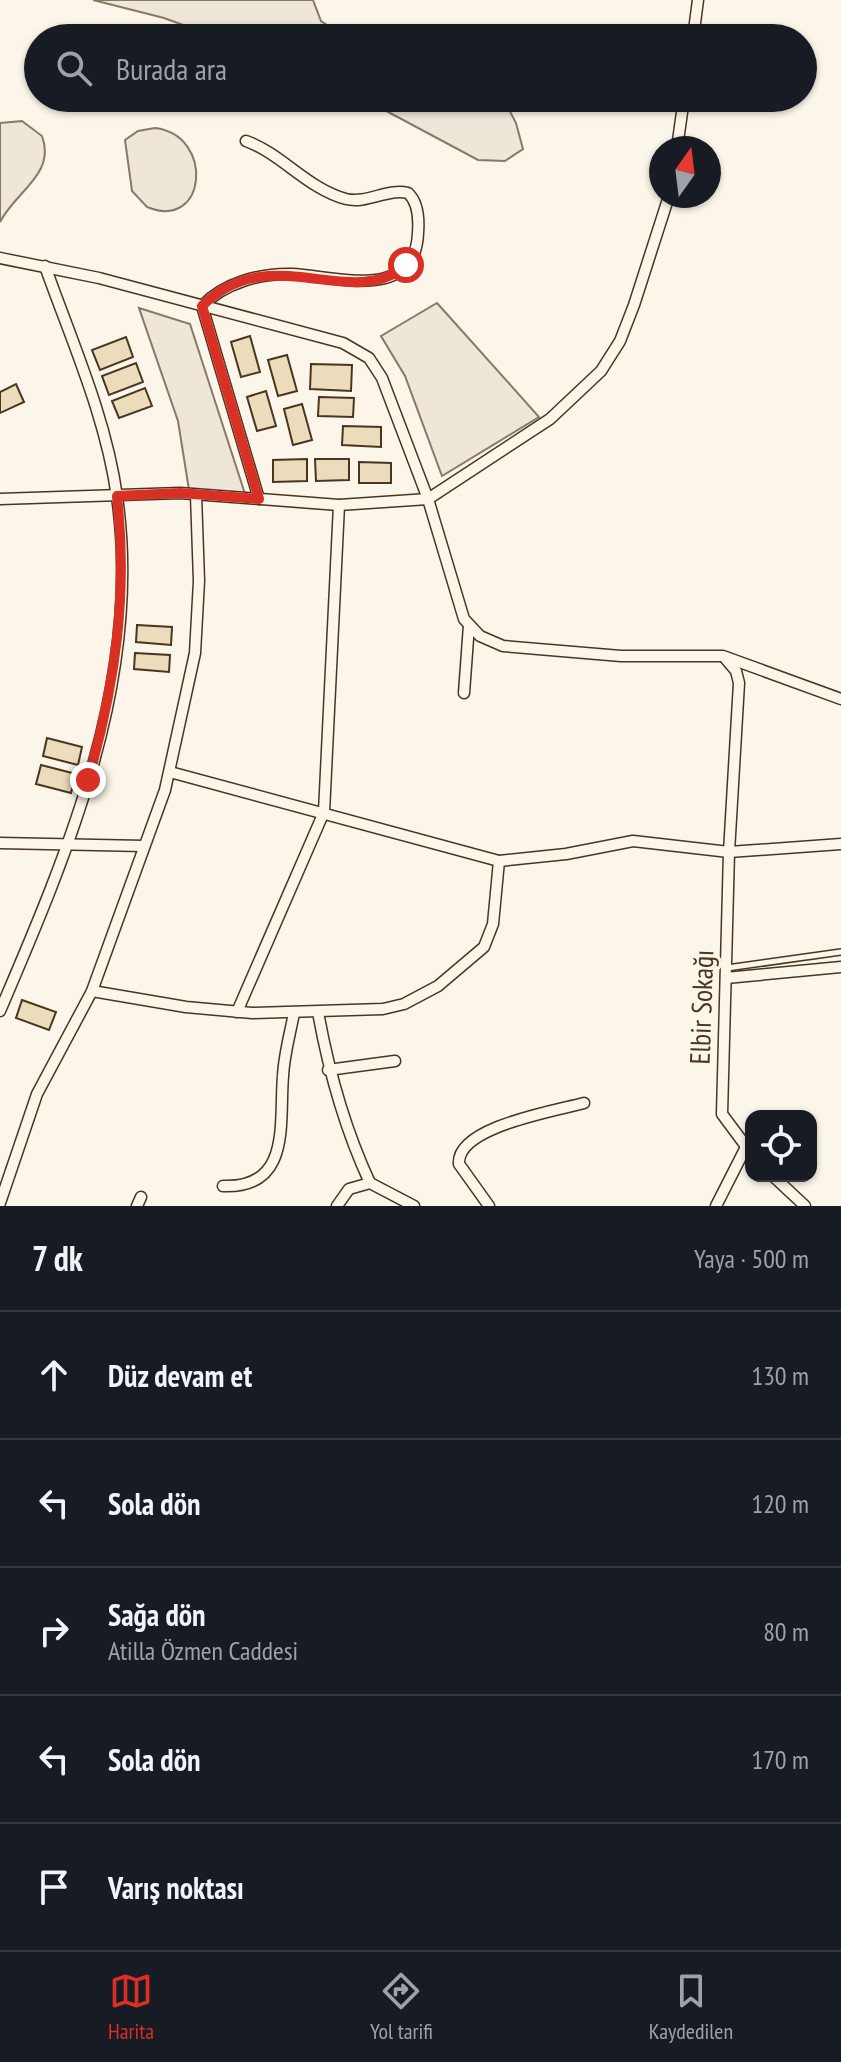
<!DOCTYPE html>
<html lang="tr">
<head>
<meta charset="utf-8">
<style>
  :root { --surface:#171b24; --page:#20242c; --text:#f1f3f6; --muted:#9ea1a6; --line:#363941; --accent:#d93025 }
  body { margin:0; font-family:"PT Sans Narrow",sans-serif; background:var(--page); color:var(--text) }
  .controls { position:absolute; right:24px; bottom:24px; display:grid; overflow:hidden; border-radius:16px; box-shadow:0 2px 6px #0004 }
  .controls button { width:72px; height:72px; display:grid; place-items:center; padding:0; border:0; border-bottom:2px solid var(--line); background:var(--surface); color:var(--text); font:40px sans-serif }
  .compass { position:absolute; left:649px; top:136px; width:72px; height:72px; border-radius:50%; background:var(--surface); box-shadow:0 2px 6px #0004; rotate:14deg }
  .stop { position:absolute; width:24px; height:24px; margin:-18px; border:6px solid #d93025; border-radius:50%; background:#fff }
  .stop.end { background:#d93025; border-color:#fff; box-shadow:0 2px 8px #0008 }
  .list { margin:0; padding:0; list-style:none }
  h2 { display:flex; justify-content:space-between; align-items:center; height:104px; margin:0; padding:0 32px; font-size:34px }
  h2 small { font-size:26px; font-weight:400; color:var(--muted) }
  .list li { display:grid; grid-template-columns:52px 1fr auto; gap:24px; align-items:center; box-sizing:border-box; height:128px; padding:0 32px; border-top:2px solid var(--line) }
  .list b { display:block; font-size:30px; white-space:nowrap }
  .list p { margin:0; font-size:26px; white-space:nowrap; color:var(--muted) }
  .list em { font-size:26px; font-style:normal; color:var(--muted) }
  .icon { flex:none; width:44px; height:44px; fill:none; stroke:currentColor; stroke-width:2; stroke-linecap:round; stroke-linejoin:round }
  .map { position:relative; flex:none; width:841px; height:1206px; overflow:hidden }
  .search { position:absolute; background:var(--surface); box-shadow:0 2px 6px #0004; left:24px; right:24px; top:24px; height:88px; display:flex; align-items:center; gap:20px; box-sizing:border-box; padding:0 28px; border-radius:44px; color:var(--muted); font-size:30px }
  .sheet { height:744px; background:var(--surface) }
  nav { display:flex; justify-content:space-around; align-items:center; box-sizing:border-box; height:112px; border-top:2px solid var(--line); background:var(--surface); font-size:22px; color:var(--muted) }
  nav a { display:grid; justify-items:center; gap:4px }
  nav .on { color:var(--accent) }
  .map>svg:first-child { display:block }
  .green { fill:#ede6d9; stroke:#887966; stroke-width:2 }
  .building { fill:#ecdcbc; stroke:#4a3520; stroke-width:2 }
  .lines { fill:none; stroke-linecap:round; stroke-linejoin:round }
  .lane-casing { stroke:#4a3520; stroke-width:8 }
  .street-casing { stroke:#4a3520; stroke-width:13 }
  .lane { stroke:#fbf6e9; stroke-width:5 }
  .street { stroke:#fbf6e9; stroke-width:10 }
  .route { stroke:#d93025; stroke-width:10 }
  .labels { text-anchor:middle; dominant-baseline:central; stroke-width:6; stroke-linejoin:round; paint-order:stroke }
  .street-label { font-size:28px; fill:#4a3520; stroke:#fbf6e9 }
</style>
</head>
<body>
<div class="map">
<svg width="841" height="1206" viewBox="0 0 841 1206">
  <rect width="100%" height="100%" fill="#fbf6e9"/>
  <g class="green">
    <path d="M93 0H313L321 21 347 38H219L164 18Z"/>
    <path d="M362 98H503L516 123 523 149 505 161 478 160Z"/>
    <path d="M22 121 42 136C56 174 16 191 0 222V123Z"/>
    <path d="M155 128C215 135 207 232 147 207L132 191 125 140 138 131Z"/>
    <path d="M437 303 539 417 442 476 405 376 381 336Z"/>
    <path d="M139 308 190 324 246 497 189 490 178 421Z"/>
  </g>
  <g class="building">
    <path d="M250 336 260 372 241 377 231 342Z"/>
    <path d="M126 337 133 357 100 370 92 350Z"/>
    <path d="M287 355 297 391 278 396 268 360Z"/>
    <path d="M136 363 143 382 109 395 102 376Z"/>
    <path d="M311 364 352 365 351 391 310 389Z"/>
    <path d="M16 384 24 402 0 413V392Z"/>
    <path d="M145 388 152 406 119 418 112 401Z"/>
    <path d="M266 391 276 426 257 431 247 397Z"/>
    <path d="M319 397 354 398 353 417 318 416Z"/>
    <path d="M302 404 312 440 293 445 284 409Z"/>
    <path d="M343 426 381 427V447L342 445Z"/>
    <path d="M307 459V481L273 482V460Z"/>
    <path d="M315 459H349V480L316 481Z"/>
    <path d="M359 462 391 463V483H359Z"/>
    <path d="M137 625 172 627 171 645 136 642Z"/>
    <path d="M135 653 170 655 169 672 134 669Z"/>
    <path d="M47 738 82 747 78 765 43 756Z"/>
    <path d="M41 765 76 774 71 793 36 784Z"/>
    <path d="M22 1000 56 1012 49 1030 16 1018Z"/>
  </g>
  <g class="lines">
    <g class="lane-casing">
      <path id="lane" d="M727 968 841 952"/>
    </g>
    <g class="street-casing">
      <g id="street">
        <path d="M693 38 698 0"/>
        <path d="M246 141C282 154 308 189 346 199 367 204 388 188 408 193 419 203 419 220 418 233 415 303 334 276 292 274 260 273 224 283 202 306L259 499"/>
        <path d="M677 148 684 98"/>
        <path d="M0 258 99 278 343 343 369 358 382 378 428 499 464 619 480 636 503 646 621 656H723L841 699"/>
        <path d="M0 499 180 493 339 505 428 499 550 419 601 371 620 341 634 305 669 196"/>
        <path d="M725 658 736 671 739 683 729 852 722 1114 751 1153"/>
        <path d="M464 693 469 625"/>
        <path d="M170 772 499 861 566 854 633 841 729 852 841 844"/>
        <path d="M0 843 144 846"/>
        <path d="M726 978 841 967"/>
        <path d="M92 991 186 1007 252 1013 383 1009 404 1004 438 986 484 947 493 924 499 861"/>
        <path d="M0 1011C69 850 143 676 117 497 106 417 72 342 45 266"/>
        <path d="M237 1012 324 812 339 505"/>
        <path d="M318 1012C329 1073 344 1127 370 1183"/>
        <path d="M328 1070 395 1061"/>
        <path d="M773 1176 805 1206"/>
        <path d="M223 1186C292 1189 279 1122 283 1076 284 1055 290 1034 294 1013"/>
        <path d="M0 1203 37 1094 92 991 165 790 195 653 199 581 196 495"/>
        <path d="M137 1206 141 1197"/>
        <path d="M337 1206 349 1189 370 1183 414 1206"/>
        <path d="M489 1206 459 1164C456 1127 555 1111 584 1103"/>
        <path d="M716 1206 746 1147"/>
      </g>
    </g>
    <use href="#lane" class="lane"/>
    <use href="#street" class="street"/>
  </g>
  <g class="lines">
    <path class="route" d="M88 780C115 685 128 595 117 496L180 493 259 499 202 306C270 238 352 313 406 265"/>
  </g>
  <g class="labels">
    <g class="street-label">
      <text transform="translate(701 1007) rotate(-88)">Elbir Sokağı</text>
    </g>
  </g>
</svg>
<div class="controls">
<button><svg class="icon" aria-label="locate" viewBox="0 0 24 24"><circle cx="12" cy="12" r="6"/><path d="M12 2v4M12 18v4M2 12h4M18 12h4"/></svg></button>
</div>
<svg class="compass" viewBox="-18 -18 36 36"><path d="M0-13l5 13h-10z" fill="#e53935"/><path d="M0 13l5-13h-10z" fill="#9ea1a6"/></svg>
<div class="stop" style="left:406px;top:265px"></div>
<div class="stop end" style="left:88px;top:780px"></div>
<div class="search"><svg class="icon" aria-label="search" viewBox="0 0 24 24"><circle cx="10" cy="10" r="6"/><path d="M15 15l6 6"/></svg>Burada ara</div>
</div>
<section class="sheet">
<h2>7 dk<small>Yaya · 500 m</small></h2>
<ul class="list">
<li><svg class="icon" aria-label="ahead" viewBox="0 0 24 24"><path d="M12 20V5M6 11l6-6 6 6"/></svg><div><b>Düz devam et</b></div><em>130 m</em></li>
<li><svg class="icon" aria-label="left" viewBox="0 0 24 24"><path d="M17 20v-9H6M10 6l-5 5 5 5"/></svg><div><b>Sola dön</b></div><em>120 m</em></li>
<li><svg class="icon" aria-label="right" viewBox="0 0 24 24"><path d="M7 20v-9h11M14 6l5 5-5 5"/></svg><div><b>Sağa dön</b><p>Atilla Özmen Caddesi</p></div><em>80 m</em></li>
<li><svg class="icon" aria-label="left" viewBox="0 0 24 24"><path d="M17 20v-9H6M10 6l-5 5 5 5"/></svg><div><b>Sola dön</b></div><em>170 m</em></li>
<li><svg class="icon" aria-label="arrive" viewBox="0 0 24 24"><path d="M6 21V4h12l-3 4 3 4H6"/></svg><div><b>Varış noktası</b></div></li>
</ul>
</section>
<nav>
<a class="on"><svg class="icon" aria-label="map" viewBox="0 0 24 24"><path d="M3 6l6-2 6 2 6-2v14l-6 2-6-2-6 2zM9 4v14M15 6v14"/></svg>Harita</a>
<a><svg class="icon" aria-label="directions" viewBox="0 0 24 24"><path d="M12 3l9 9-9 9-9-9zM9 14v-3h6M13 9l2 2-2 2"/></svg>Yol tarifi</a>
<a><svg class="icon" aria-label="saved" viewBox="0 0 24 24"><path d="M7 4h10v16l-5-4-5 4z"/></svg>Kaydedilen</a>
</nav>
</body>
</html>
